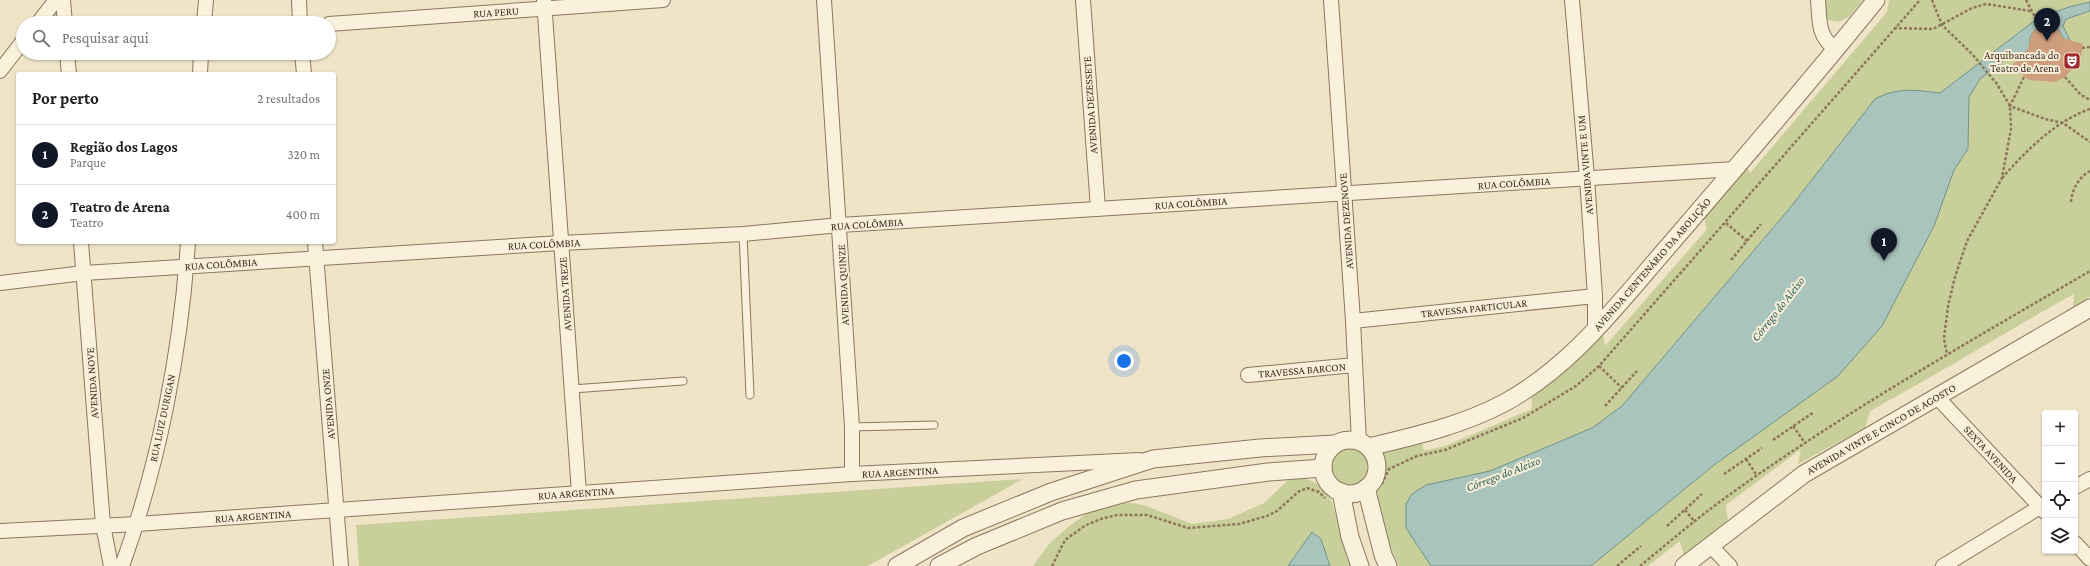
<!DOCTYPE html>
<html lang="pt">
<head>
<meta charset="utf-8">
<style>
  :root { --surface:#fff; --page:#f6f6f6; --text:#202124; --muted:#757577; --line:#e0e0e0; --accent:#111827 }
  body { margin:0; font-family:"Crimson Pro",serif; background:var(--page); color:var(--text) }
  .controls { position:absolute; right:12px; bottom:12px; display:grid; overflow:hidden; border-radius:4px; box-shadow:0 1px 3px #0004 }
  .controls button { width:36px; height:36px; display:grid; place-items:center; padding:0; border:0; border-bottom:1px solid var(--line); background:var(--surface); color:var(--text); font:20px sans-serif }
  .you { position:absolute; left:1124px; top:361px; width:14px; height:14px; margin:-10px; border:3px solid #fff; border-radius:50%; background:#1a73e8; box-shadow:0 0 0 6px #1a73e833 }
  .badge { display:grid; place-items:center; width:26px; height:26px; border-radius:50%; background:var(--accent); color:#fff; font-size:13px; font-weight:700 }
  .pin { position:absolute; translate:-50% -33px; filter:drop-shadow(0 1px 2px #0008) }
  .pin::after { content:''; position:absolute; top:21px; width:14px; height:12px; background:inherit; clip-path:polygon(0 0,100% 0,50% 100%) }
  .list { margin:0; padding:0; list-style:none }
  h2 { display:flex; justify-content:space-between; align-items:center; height:52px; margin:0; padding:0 16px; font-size:17px }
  h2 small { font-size:13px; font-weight:400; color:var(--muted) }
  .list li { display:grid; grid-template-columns:26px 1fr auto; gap:12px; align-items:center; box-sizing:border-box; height:60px; padding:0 16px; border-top:1px solid var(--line) }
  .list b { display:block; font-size:15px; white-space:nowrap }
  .list p { margin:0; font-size:13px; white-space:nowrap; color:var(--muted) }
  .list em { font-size:13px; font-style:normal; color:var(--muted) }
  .icon { flex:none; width:22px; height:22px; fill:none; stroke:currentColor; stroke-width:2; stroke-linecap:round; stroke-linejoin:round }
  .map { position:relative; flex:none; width:2090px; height:566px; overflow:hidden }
  .search { position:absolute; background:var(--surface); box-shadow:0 1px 3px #0004; left:16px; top:16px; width:320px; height:44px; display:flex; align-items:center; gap:10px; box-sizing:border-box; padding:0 14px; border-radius:22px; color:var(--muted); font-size:15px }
  .panel { position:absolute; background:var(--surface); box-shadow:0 1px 3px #0004; left:16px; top:72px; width:320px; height:172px; border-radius:4px }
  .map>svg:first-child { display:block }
  .green { fill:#c9cf9b }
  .water { fill:#a9c4bc; stroke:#6f938a; fill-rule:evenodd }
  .building { fill:#cf9f7d }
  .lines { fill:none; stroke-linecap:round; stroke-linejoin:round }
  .service-casing { stroke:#8d765c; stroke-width:9 }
  .minor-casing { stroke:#8d765c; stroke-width:16 }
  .tertiary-casing { stroke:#8d765c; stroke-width:19 }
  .path { stroke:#8d765c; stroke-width:2.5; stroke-dasharray:3 2; stroke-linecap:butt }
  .service { stroke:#faf1dc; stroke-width:7 }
  .minor { stroke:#faf1dc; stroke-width:14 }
  .tertiary { stroke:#faf1dc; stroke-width:17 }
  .labels { text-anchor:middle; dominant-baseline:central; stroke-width:4; stroke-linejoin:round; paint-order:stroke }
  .street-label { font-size:11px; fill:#3d2e20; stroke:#f7eed8 }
  .poi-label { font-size:11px; fill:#3d2e20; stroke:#f7eed8; text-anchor:end }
  .water-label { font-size:12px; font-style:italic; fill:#2f5d5a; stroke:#f7eed8 }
</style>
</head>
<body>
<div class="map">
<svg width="2090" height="566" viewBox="0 0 2090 566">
  <rect width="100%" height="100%" fill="#f0e4c8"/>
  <g class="green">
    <path d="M1822 0H1863L1849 17 1838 22 1828 20 1822 14Z"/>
    <path d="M1889 0H2090V297L2073 307 2074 294C2005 332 1939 374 1870 411L1865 428 1798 464 1801 449 1726 505 1728 520 1684 557 1680 541 1648 566H1399L1389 543 1375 484 1383 458 1382 448 1421 439 1424 451 1445 446 1532 409 1531 392 1602 330 1605 346 1707 229 1703 215 1746 165 1750 173 1887 12Z"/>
    <path d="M57 9 58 23H46Z"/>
    <circle cx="1349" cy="466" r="19"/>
    <path d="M1305 478 1322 486 1332 502 1351 566H1033L1049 544 1068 527 1094 508 1125 502 1144 505 1192 524 1228 519 1264 503 1288 480Z"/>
    <path d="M1023 479 868 566H359L356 525Z"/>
  </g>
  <g class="water">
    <path d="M2090 2V11L2066 19 2063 26 2069 38V46L2020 57H2008L1980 79 1969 97 1968 149 1954 170 1934 226 1882 326 1838 376 1714 465 1591 566H1431L1406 528V504L1412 494 1426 485 1490 471 1592 428 1622 406 1789 209 1875 99C1898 87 1914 90 1940 93L2038 18 2069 7ZM2047 25 2058 29 2064 39 2030 50C2027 36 2034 27 2047 25Z"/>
    <path d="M1312 532 1321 539 1330 566H1288Z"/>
  </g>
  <path class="building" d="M2047 25 2058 29 2063 38 2083 44 2081 56 2078 63 2065 77 2055 82 2029 80 2011 66 2028 49 2032 33 2041 26Z"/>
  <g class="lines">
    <g class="service-casing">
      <g id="service">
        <path d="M743 234 750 395"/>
        <path d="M572 389 683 381"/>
        <path d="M852 427 934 425"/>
      </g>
    </g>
    <g class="minor-casing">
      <g id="minor">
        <path d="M63 0 65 23"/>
        <path d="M299 0 300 23"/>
        <path d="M544 0 579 493"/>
        <path d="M824 0 852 427V474"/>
        <path d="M1083 0 1098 209"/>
        <path d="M1331 0 1353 321 1359 442"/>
        <path d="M1572 0 1587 178 1595 296V330"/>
        <path d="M1818 0C1820 22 1817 35 1836 50"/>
        <path d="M38 23 56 0"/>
        <path d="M204 23 206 0"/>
        <path d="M329 24 663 0"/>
        <path d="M67 53 69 74"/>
        <path d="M302 53 304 74"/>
        <path d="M0 71 23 41"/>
        <path d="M200 74 201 53"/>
        <path d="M81 242 103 525 111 566"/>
        <path d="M315 242 341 566"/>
        <path d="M0 283 84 273 561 243 743 234 840 225 1735 169"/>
        <path d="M1353 321 1595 296"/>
        <path d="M1248 375 1355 365"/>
        <path d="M1936 396 2045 512"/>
        <path d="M2075 487 2090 479"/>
        <path d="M0 531 137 524 852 474 1139 460"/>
        <path d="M2075 543 2090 559"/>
        <path d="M1710 545 1730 566"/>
        <path d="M122 566C159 464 181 350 188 242"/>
        <path d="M1943 566 2045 504"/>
      </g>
    </g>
    <g class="tertiary-casing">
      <g id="tertiary">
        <circle cx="1350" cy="467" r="27"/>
        <path d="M1369 447C1415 436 1463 425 1504 403 1573 366 1621 300 1672 242 1741 162 1810 82 1876 0"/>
        <path d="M1366 488 1383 555 1388 566"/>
        <path d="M1341 492 1350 537 1360 566"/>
        <path d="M897 566 963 528 1051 492 1153 459 1260 448 1335 444"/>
        <path d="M939 566 977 546 1062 511 1136 490 1268 472 1323 468"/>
        <path d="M1684 566 1804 474 2090 308"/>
      </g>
    </g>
    <g class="path">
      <path d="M1932 0 1942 25 1972 54 1997 84 2010 106 2011 129 2002 178 1967 241 1955 277 1948 306 1944 338 1947 355"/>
      <path d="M2026 0 2043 32"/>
      <path d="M1894 28 1933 29 1972 8 1986 4 2031 11"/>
      <path d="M2082 48 2090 47"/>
      <path d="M2024 77 2010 106 2045 119 2063 123 2090 142"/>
      <path d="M2065 77 2081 95 2090 100"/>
      <path d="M2002 178C2026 151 2055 121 2090 109"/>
      <path d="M2071 202C2072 189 2079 177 2090 171"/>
      <path d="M1726 223 1747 241"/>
      <path d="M1731 260 1761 224"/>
      <path d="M1599 366 1622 388"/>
      <path d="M1605 406 1637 371"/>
      <path d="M1793 426 1805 443"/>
      <path d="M1773 440 1814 412"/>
      <path d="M1746 459 1757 476"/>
      <path d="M1724 474 1762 448"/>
      <path d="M1382 484 1389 469 1417 456 1445 450 1523 418 1576 386 1599 366 1920 0"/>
      <path d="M1685 510 1695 522"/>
      <path d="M1667 526 1702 494"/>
      <path d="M1052 566 1065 540 1086 525 1101 519 1117 515H1147L1188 528 1239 524 1267 516 1277 511 1298 492 1307 488 1319 492 1325 498"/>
      <path d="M1617 566 1641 546"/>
      <path d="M1640 566C1668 543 1696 519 1725 498 1841 414 1967 343 2090 271"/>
    </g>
    <use href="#service" class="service"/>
    <use href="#minor" class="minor"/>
    <use href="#tertiary" class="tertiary"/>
  </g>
  <defs>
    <g id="theatre-square" transform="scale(0.9)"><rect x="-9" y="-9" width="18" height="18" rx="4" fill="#9e2a2b" stroke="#f7eed8"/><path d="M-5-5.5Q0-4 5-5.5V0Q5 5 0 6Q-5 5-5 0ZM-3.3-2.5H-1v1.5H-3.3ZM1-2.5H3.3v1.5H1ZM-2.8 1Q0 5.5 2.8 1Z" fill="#fff"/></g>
  </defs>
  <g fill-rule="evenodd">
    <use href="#theatre-square" x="2072" y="61"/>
  </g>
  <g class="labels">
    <g class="street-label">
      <text transform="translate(496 12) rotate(-4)">RUA PERU</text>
      <text transform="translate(1090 105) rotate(-94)">AVENIDA DEZESSETE</text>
      <text transform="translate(1585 165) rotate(-95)">AVENIDA VINTE E UM</text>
      <text transform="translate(1514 183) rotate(-4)">RUA COLÔMBIA</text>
      <text transform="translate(1191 203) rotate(-4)">RUA COLÔMBIA</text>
      <text transform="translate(1346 221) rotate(-94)">AVENIDA DEZENOVE</text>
      <text transform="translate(867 224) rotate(-4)">RUA COLÔMBIA</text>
      <text transform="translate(544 244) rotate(-3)">RUA COLÔMBIA</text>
      <text transform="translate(221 264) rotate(-4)">RUA COLÔMBIA</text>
      <text transform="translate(1652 264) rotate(-49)">AVENIDA CENTENÁRIO DA ABOLIÇÃO</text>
      <text transform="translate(843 285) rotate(-93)">AVENIDA QUINZE</text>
      <text transform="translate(565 294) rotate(-94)">AVENIDA TREZE</text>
      <text transform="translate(1474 308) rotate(-6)">TRAVESSA PARTICULAR</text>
      <text transform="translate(1302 370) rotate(-5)">TRAVESSA BARCON</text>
      <text transform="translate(92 383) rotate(-94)">AVENIDA NOVE</text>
      <text transform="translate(328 404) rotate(-95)">AVENIDA ONZE</text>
      <text transform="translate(162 418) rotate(-78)">RUA LUIZ DURIGAN</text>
      <text transform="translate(1881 429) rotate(-30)">AVENIDA VINTE E CINCO DE AGOSTO</text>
      <text transform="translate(1991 454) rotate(47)">SEXTA AVENIDA</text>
      <text transform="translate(900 472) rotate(-3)">RUA ARGENTINA</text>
      <text transform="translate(576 493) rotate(-4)">RUA ARGENTINA</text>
      <text transform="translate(253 516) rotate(-4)">RUA ARGENTINA</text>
    </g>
    <g class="poi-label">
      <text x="2059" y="55">Arquibancada do<tspan x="2059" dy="13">Teatro de Arena</tspan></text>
    </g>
    <g class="water-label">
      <text transform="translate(1778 309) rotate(-52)">Córrego do Aleixo</text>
      <text transform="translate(1503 474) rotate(-21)">Córrego do Aleixo</text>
    </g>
  </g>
</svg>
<div class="controls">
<button>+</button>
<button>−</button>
<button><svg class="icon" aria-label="locate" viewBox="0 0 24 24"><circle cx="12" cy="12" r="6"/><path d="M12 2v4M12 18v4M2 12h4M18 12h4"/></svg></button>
<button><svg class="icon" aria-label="layers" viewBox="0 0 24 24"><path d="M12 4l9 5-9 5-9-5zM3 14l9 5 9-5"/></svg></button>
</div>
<div class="you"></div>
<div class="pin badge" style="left:1884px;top:261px">1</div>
<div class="pin badge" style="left:2047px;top:41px">2</div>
<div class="search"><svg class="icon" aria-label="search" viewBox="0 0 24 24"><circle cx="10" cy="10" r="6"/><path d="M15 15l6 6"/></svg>Pesquisar aqui</div>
<section class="panel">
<h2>Por perto<small>2 resultados</small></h2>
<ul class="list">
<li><span class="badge">1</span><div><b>Região dos Lagos</b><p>Parque</p></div><em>320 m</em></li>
<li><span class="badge">2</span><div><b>Teatro de Arena</b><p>Teatro</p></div><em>400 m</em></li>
</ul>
</section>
</div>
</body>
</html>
